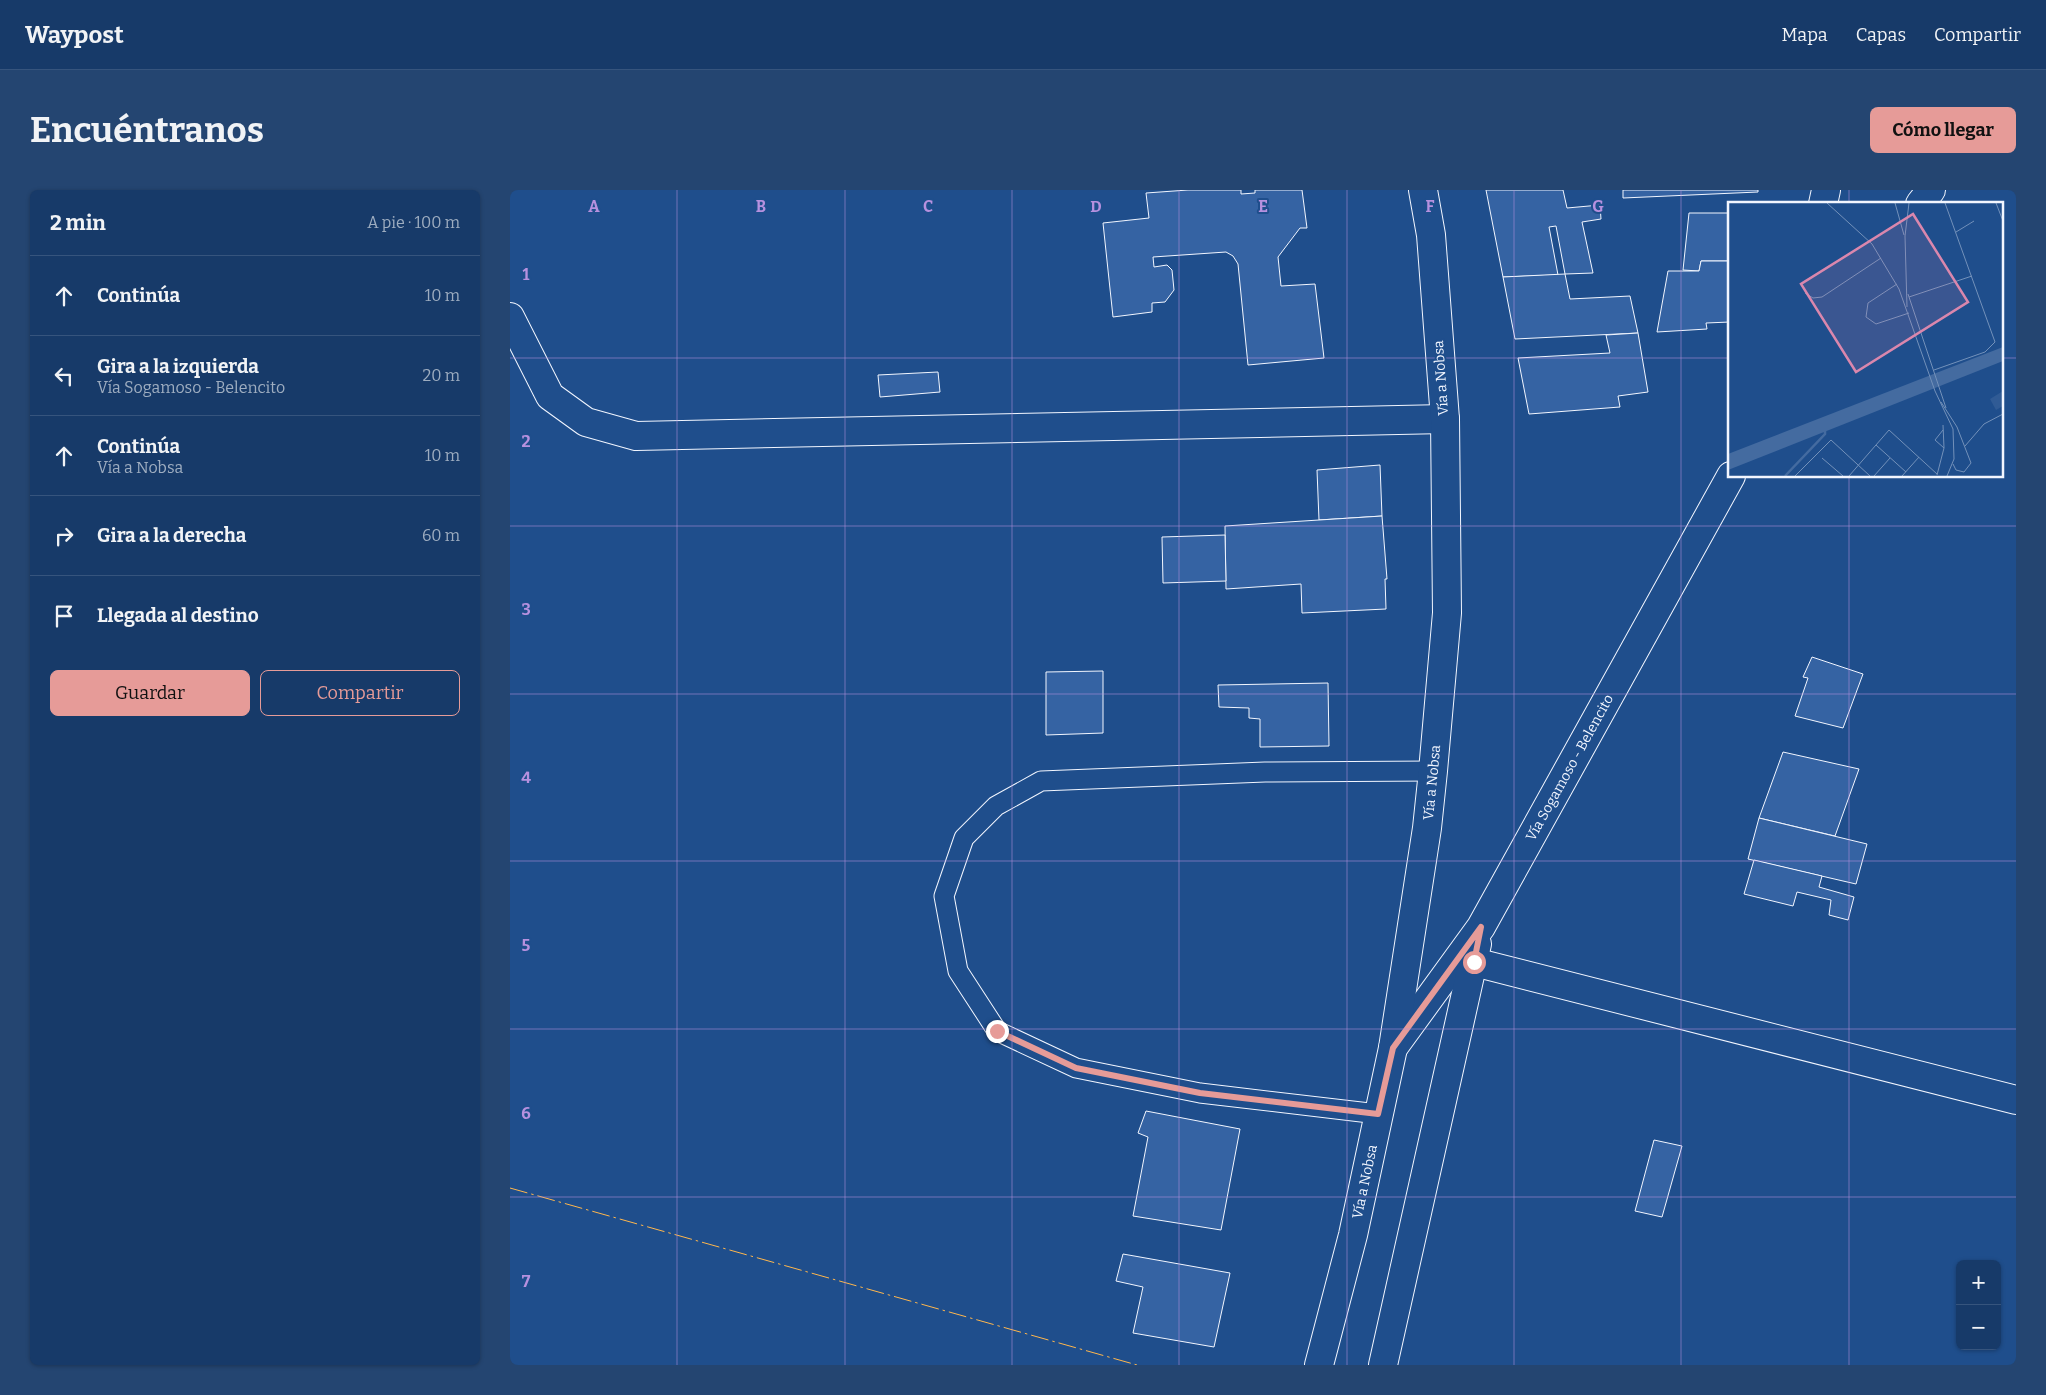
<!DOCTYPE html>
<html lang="es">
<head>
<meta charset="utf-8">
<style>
  :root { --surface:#173a69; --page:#244571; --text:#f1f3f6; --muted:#9eadc0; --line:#36547d; --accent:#e69b98 }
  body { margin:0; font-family:Bitter,serif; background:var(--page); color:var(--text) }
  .controls { position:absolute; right:15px; bottom:15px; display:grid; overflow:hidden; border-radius:8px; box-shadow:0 1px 4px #0004 }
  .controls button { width:45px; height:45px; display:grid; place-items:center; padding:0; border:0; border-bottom:1px solid var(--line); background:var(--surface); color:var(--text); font:25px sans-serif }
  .stop { position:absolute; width:15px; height:15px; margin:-11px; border:4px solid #e69b98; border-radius:50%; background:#fff }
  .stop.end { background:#e69b98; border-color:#fff; box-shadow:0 1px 5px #0008 }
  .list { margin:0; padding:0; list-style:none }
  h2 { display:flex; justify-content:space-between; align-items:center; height:65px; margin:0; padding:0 20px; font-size:21px }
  h2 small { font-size:16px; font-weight:400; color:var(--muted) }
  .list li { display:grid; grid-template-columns:32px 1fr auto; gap:15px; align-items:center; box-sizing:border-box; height:80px; padding:0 20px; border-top:1px solid var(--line) }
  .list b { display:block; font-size:19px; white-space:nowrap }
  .list p { margin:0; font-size:16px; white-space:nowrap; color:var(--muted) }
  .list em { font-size:16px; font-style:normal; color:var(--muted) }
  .actions { display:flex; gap:10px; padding:15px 20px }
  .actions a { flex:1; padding:11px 0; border:1px solid var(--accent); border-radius:8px; text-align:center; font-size:18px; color:var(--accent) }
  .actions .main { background:var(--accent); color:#111 }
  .icon { flex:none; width:28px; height:28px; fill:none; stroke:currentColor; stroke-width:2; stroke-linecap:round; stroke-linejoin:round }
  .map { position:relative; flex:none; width:1506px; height:1175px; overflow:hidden; border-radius:8px }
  header { display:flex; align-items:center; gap:30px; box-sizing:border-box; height:70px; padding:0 25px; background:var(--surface); border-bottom:1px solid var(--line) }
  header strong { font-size:24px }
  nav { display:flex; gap:28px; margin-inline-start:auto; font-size:18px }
  .intro { display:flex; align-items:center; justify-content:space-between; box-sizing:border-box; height:120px; padding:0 30px }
  h1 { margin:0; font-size:35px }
  .button { padding:12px 22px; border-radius:8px; background:var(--accent); color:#111; font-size:18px; font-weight:700 }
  main { display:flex; gap:30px; padding:0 30px }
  aside { flex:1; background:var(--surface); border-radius:8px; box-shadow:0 1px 4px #0004 }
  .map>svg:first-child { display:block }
  .building { fill:#3563a3; stroke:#f2f6ff }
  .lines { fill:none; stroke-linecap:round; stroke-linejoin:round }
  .service-casing { stroke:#f2f6ff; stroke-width:21 }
  .minor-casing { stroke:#f2f6ff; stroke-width:30 }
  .primary-casing { stroke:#f2f6ff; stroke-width:30 }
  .service { stroke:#1f4e8c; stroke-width:19 }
  .minor { stroke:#1f4e8c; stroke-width:28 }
  .primary { stroke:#1f4e8c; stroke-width:28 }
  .power { stroke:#ffb74d; stroke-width:1; stroke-dasharray:18 4 2.5 4; stroke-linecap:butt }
  .route { stroke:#e69b98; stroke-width:6 }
  .grid { fill:none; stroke:#b691df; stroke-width:1; stroke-opacity:0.55 }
  .labels { text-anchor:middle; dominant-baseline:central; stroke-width:4; stroke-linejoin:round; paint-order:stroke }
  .street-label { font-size:14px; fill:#f2f6ff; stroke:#1f4e8c }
  .inset-river { fill:none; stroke:#446ba0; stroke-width:2.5 }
  .inset-road { fill:none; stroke:#7391ba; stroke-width:1 }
  .view { fill:#da87ad; fill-opacity:0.15; stroke:#da87ad; stroke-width:2.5 }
  .inset-edge { fill:none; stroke:#f2f6ff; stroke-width:2.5 }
  .grid-label { font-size:16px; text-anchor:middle; font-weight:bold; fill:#b691df; stroke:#1f4e8c; stroke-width:4; stroke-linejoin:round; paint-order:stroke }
</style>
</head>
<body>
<header>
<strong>Waypost</strong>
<nav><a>Mapa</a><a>Capas</a><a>Compartir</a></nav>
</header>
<div class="intro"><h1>Encuéntranos</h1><a class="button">Cómo llegar</a></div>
<main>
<aside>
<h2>2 min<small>A pie · 100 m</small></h2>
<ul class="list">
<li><svg class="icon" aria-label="ahead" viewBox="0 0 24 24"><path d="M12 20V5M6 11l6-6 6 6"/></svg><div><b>Continúa</b></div><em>10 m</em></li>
<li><svg class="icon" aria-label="left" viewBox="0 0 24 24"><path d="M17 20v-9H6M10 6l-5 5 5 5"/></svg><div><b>Gira a la izquierda</b><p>Vía Sogamoso - Belencito</p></div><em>20 m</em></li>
<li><svg class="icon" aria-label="ahead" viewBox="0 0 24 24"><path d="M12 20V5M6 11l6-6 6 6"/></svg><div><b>Continúa</b><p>Vía a Nobsa</p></div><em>10 m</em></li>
<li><svg class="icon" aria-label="right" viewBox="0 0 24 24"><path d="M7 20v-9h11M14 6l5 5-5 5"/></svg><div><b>Gira a la derecha</b></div><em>60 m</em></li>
<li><svg class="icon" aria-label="arrive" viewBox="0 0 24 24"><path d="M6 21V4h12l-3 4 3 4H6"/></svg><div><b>Llegada al destino</b></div></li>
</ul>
<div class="actions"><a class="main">Guardar</a><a>Compartir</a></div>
</aside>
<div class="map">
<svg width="1506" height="1175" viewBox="0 0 1506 1175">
  <rect width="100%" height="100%" fill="#1f4e8c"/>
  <g class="building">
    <path d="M678 0H731V4L745 3V0H792L797 38H790L768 67 771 96 805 94 814 168 738 175 728 74 723 66 716 62 643 67 644 77 657 75 662 80 664 100 655 112 642 113V122L603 127 593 33 639 28 636 3Z"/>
    <path d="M976 0H1053L1057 18 1090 15 1091 29 1072 32 1083 83 1055 84 1046 36 1039 37 1048 85 993 87Z"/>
    <path d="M1113 0H1248V2L1113 8Z"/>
    <path d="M1179 23H1220V71H1191L1189 81 1173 80Z"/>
    <path d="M1191 71H1220V132L1196 133 1197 139 1147 142 1158 81H1189Z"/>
    <path d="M1055 84 1060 109 1120 106 1128 143 1005 149 993 87Z"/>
    <path d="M1128 143 1138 202 1108 206 1110 217 1019 224 1008 168 1100 163 1096 145Z"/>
    <path d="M428 182 430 202 370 207 368 185Z"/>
    <path d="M870 275 872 326 809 330 807 280Z"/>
    <path d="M872 326 877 389H875L876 419 792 423 791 394 716 399 715 336Z"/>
    <path d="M715 345 716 391 653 393 652 347Z"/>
    <path d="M1302 467 1353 484 1333 538 1285 526 1298 488 1293 487Z"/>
    <path d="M593 481V543L536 545V482Z"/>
    <path d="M818 493 819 556 750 557V529L739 528V518L709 517 708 495Z"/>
    <path d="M1273 562 1349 579 1325 646 1249 628Z"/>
    <path d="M1249 628 1357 654 1346 694 1238 669Z"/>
    <path d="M1244 670 1312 686 1309 697 1344 707 1338 730 1319 725 1321 710 1287 702 1283 716 1234 704Z"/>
    <path d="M636 921 730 939 711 1040 623 1026 638 947 628 943Z"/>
    <path d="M1144 950 1172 956 1152 1027 1125 1021Z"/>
    <path d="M613 1064 720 1083 704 1157 623 1143 633 1097 606 1091Z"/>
  </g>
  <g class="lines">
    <g class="service-casing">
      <path id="service" d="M868 924 690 903 566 878 487 841 448 781 434 706 454 648 486 616 531 591 755 582 923 581"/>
    </g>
    <g class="minor-casing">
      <g id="minor">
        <path d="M1313 14 1316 0"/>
        <path d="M1410 14 1421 0"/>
        <path d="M0 127 40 206 76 232 126 246 935 229"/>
        <path d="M964 772 1506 910"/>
        <path id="s1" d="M883 858 971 737 1221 286"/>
        <path d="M873 1175 967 754"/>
      </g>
    </g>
    <g class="primary-casing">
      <g id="primary">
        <path id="s2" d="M809 1175 843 1045 883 858 917 638 923 581 937 423 935 229 921 45 913 0"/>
      </g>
    </g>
    <use href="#service" class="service"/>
    <use href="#minor" class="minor"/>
    <use href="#primary" class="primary"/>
    <path class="power" d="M0 998 627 1175"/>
  </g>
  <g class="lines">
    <path class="route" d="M487 841 566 878 690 903 868 924 883 858 971 737 964 772"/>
  </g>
  <path class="grid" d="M167 0V1175M335 0V1175M502 0V1175M669 0V1175M837 0V1175M1004 0V1175M1171 0V1175M1339 0V14M0 168H1220M1492 168H1506M1339 286V1175M0 336H1506M0 504H1506M0 671H1506M0 839H1506M0 1007H1506"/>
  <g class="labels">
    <g class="street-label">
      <text transform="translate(931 188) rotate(-94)">Vía a Nobsa</text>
      <text stroke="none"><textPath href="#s1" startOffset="332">Vía Sogamoso - Belencito</textPath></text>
      <text stroke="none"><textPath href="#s2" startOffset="594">Vía a Nobsa</textPath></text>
      <text stroke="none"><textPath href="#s2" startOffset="189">Vía a Nobsa</textPath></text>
    </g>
  </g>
  <g transform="translate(1218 12)">
    <rect width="275" height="275" fill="#1f4e8c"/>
    <path d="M275 189V204L268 208 262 197Z" fill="#305b95"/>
    <path d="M275 145V159L0 268V252Z" fill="#446ba0"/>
    <path class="inset-river" d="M57 274 97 232V228"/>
    <path class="inset-road" d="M99 1 144 42 171 87 207 189 225 227 226 257 219 274M167 1 176 33M268 1 275 19M228 30 246 19M169 82 140 101 138 115 148 122 181 111M77 91 85 96 94 95 153 56M180 92 218 206M181 95 244 74M179 105 177 34 181 1M206 168 257 150 267 140 217 1M213 200 229 225 243 261 236 270 228 268 225 262M215 228 207 238 216 246M148 243 178 270M237 244 256 222 275 212M94 256 115 274M209 273 216 246 215 223M67 274 103 238 142 274M121 274 161 228 209 272M146 274 162 256M174 274 191 255"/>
    <path class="view" d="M185 12 240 100 128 170 73 82Z"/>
    <rect width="275" height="275" class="inset-edge"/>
  </g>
  <g class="grid-label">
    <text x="84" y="22">A</text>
    <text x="251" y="22">B</text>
    <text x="418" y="22">C</text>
    <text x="586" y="22">D</text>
    <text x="753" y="22">E</text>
    <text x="920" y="22">F</text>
    <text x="1088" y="22">G</text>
    <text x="16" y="90">1</text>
    <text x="16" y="257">2</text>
    <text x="16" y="425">3</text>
    <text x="16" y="593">4</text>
    <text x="16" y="761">5</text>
    <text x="16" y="929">6</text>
    <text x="16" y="1097">7</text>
  </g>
</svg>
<div class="controls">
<button>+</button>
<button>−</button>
</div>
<div class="stop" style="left:964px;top:772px"></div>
<div class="stop end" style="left:487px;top:841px"></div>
</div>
</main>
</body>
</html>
